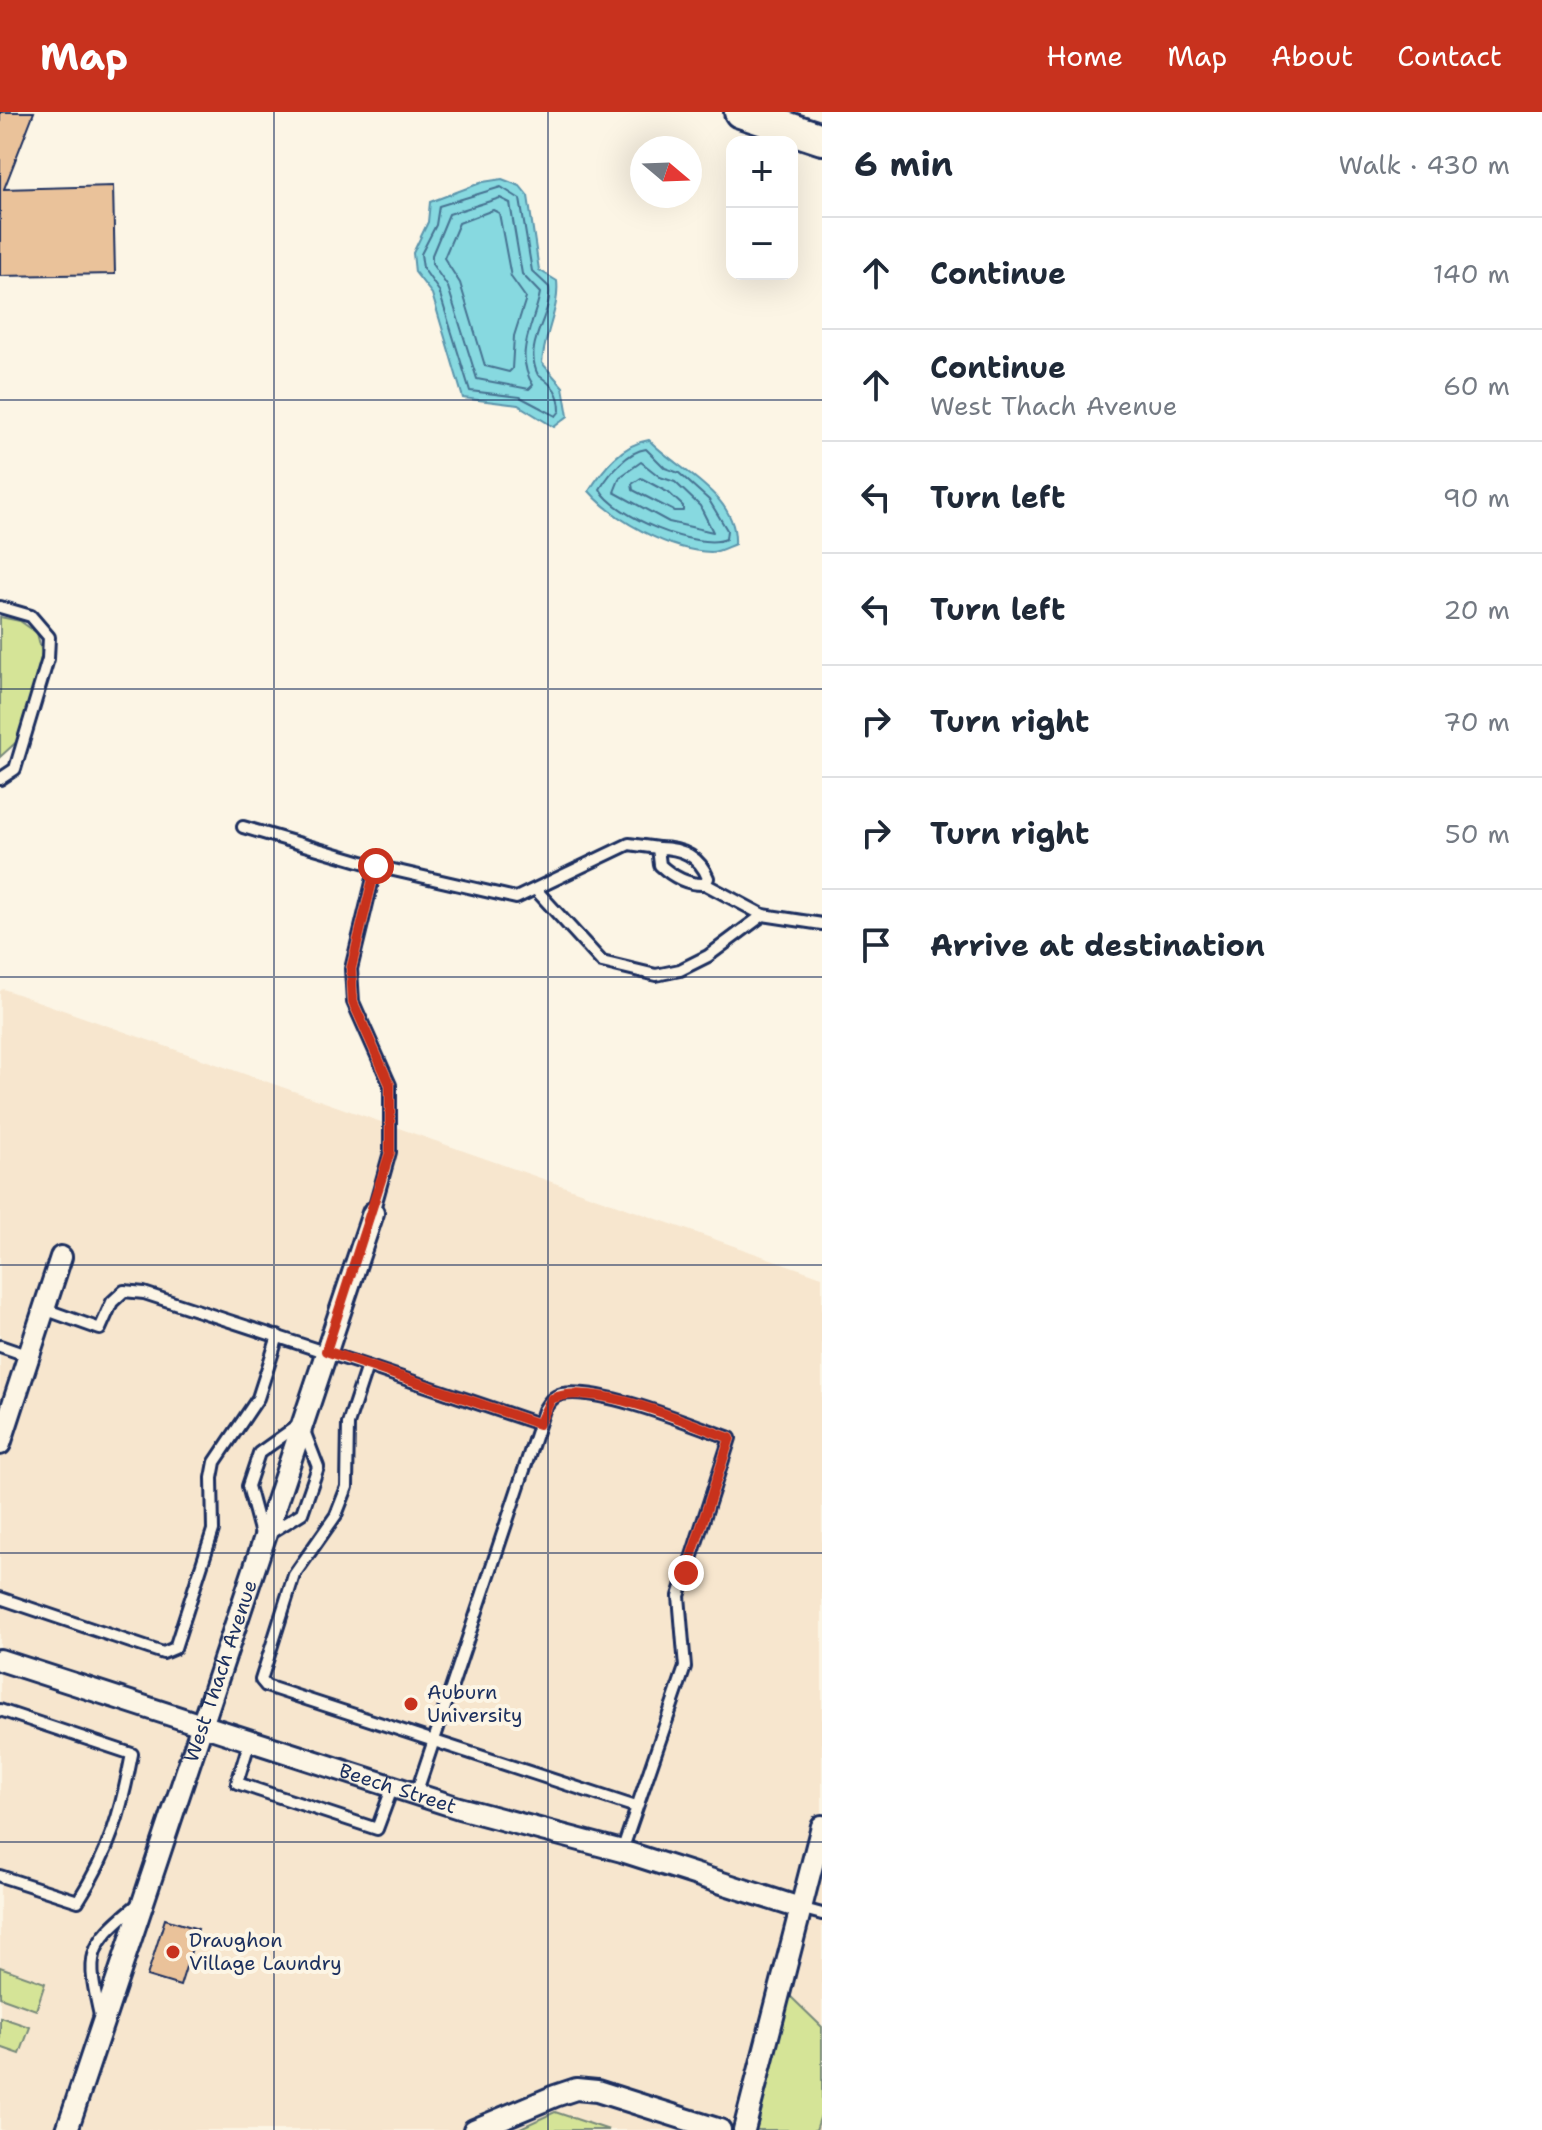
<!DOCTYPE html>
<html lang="en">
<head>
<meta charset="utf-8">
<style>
  :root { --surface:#fff; --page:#f2f2f3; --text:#1f2937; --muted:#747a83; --line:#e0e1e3; --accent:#c8321e }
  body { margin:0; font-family:"Shantell Sans",sans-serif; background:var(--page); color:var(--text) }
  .controls { position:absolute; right:24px; top:24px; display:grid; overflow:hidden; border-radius:16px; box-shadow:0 8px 32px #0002 }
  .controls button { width:72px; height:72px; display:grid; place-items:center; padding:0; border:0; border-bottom:2px solid var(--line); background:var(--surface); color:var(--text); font:40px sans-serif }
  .compass { position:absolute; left:630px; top:24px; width:72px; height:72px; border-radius:50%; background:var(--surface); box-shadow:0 8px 32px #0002; rotate:109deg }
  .stop { position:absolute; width:24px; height:24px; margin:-18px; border:6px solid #c8321e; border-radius:50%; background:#fff }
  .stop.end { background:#c8321e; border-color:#fff; box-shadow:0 2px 8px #0008 }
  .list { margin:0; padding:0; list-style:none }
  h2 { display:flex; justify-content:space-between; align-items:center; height:104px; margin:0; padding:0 32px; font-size:34px }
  h2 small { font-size:26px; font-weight:400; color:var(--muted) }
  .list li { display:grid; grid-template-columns:52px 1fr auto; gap:24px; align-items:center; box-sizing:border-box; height:112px; padding:0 32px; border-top:2px solid var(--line) }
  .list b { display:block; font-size:30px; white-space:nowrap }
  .list p { margin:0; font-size:26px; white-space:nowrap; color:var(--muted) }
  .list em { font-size:26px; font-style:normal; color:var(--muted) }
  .icon { flex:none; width:44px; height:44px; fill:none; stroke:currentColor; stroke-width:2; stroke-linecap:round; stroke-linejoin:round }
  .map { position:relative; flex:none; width:822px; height:2018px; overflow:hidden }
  header { display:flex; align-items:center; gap:48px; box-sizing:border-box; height:112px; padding:0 40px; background:var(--accent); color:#fff }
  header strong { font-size:38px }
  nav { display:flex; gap:44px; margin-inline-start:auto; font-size:28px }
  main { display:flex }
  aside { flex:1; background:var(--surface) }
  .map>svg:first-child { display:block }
  .built { fill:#f7e6ce }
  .green { fill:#d5e497; stroke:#788a7a; stroke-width:2 }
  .water { fill:#87d9e0; stroke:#5c95ac; stroke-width:2 }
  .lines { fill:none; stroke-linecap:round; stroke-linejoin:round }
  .shore { stroke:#467392; stroke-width:2 }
  .building { fill:#eac29a; stroke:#1b2f5e; stroke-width:2 }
  .lane-casing { stroke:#1b2f5e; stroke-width:16 }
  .street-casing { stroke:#1b2f5e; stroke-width:26 }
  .primary-casing { stroke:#1b2f5e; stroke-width:36 }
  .lane { stroke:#fcf5e5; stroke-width:10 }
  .street { stroke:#fcf5e5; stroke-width:20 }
  .primary { stroke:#fcf5e5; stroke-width:30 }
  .route { stroke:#c8321e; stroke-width:10 }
  .grid { fill:none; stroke:#1b2f5e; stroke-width:2; stroke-opacity:0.55 }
  .poi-dot { fill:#c8321e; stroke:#fcf5e5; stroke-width:3 }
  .labels { text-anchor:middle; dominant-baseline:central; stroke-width:8; stroke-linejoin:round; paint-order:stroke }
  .street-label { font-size:20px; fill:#1b2f5e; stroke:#fcf5e5 }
  .poi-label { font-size:20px; fill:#1b2f5e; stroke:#fcf5e5; text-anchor:start }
</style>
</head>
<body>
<header>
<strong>Map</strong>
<nav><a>Home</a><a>Map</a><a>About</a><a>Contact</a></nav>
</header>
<main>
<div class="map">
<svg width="822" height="2018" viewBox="0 0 822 2018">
  <rect width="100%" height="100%" fill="#fcf5e5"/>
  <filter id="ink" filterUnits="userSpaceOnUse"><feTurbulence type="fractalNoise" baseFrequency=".0125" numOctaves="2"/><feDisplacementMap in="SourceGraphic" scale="16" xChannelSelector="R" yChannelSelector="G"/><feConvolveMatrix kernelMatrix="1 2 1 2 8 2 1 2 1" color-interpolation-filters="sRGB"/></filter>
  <g filter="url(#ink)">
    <path class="built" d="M3 877 822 1165V2018H0V879Z"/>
    <g class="green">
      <path d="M0 505 20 509 37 521 42 541 23 624 0 645Z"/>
      <path d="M0 1855 45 1871 36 1898 0 1885Z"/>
      <path d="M789 1883 822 1915V2000L816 2018H753Z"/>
      <path d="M0 1905 30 1915 20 1942 0 1935Z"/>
      <path d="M555 2000 609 2018H516Z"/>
    </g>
    <g class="water">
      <path d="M502 67 520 74 528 84 539 158 557 169C560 196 544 222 542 251L563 275 568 304 554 315 518 293 463 286 432 182 415 160 413 141 428 110 430 90 483 70Z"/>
      <path d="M649 328C677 358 738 382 735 432 727 435 719 440 711 440 670 439 615 409 589 379 603 357 622 332 649 328Z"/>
    </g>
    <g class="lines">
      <g class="shore">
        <path d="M501 75 520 87 532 159 549 175C553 205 522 230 538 263 553 273 560 281 560 299L556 304 520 285 470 279 439 179 423 156 421 142 436 113 439 94Z"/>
        <path d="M500 86 510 91 522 162 540 181C534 213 513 241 533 273L529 277 477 267 448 175 432 152V143L449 102Z"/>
        <path d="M493 98 499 101 511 165 526 186 514 224 512 257 509 260 485 254 460 171 444 146 459 111Z"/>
        <path d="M646 337 665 356 679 361 709 388 727 418 726 427C698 439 614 404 600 377 609 362 628 339 646 337Z"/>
        <path d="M641 350 660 365 675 370 700 394 713 420 669 410 614 380 620 365Z"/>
        <path d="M641 366 669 381 683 394V399H674L633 378 632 372Z"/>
      </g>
    </g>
    <g class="building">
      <path d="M0 0H34L4 77 113 74 115 162 0 164Z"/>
      <path d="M165 1807 198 1817 180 1874 147 1864Z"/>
    </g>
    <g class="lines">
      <g class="lane-casing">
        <g id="lane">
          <path d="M0 495 31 504 49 525 48 547 15 657 0 667"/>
          <path d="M243 715 376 754 516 786 629 732 658 736"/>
          <path d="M705 772 708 766C699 743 681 736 658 736L660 753C673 765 687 773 705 772L763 803 822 812"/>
          <path d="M537 779 602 850 656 863 680 858 708 844 763 803"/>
          <path d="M373 1101 390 1040V973L353 890 351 857 376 754"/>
          <path d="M44 1197 100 1217 112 1190 124 1179 144 1181 367 1254 348 1312 347 1375 336 1403 294 1463 261 1568 266 1574 636 1695"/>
          <path d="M0 1234 29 1244"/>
          <path d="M367 1254 539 1312"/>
          <path d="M301 1311 318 1355 302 1401 262 1426 248 1374 259 1341Z"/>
          <path d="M0 1486 163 1541 175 1536 213 1418 212 1366 215 1350 258 1286 278 1224"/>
          <path d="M0 1598 132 1642C121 1700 110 1739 78 1789L0 1764"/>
          <path d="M250 1628 237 1671 377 1717 393 1674"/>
          <path d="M416 1682 544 1298C549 1290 553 1284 562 1282 601 1275 691 1312 730 1326L679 1484 685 1555 622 1739"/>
          <path d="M800 1796 822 1802"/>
          <path d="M101 1908C86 1842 86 1835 138 1792"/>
        </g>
      </g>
      <g class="street-casing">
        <g id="street">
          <path d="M0 1332 61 1145"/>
          <path id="s1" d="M0 1548 459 1696 622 1739 800 1796"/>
          <path id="s2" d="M67 2018 373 1101"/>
          <path d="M474 2018 555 1984 576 1977 597 1979 720 2018"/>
          <path d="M744 2018 822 1714"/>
        </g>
      </g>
      <g class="primary-casing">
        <path id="primary" d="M740 0 822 27"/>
      </g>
      <use href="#lane" class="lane"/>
      <use href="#street" class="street"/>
      <use href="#primary" class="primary"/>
    </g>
  </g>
  <g class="lines" filter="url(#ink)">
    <path class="route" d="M376 754 351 857 353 890 390 973V1040L326 1239 539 1312 551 1287C595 1268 685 1310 730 1326L686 1461"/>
  </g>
  <path class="grid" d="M274 0V2018M548 0V2018M0 288H822M0 577H822M0 865H822M0 1153H822M0 1441H822M0 1730H822"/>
  <g class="poi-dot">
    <circle cx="411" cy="1592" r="8"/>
    <circle cx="173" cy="1840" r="8"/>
  </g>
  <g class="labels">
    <g class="street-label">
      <text stroke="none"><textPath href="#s2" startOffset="484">West Thach Avenue</textPath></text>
      <text stroke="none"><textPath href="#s1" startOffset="418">Beech Street</textPath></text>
    </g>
    <g class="poi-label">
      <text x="427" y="1580">Auburn<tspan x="427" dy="23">University</tspan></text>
      <text x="189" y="1828">Draughon<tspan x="189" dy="23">Village Laundry</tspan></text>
    </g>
  </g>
</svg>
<div class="controls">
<button>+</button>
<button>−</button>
</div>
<svg class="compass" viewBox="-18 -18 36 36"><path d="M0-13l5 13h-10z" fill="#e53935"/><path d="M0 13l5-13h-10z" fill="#747a83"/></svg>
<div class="stop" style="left:376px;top:754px"></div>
<div class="stop end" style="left:686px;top:1461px"></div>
</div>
<aside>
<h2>6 min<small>Walk · 430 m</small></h2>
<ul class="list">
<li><svg class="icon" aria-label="ahead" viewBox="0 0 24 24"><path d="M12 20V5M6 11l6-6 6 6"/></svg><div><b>Continue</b></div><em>140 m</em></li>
<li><svg class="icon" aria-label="ahead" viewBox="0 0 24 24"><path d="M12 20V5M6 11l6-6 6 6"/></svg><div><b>Continue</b><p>West Thach Avenue</p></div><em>60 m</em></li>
<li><svg class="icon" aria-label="left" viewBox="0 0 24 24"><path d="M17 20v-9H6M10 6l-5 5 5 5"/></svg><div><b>Turn left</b></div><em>90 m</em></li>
<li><svg class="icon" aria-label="left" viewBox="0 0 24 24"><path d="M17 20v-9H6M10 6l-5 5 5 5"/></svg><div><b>Turn left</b></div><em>20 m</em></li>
<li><svg class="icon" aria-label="right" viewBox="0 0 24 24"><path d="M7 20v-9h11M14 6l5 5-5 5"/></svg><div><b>Turn right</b></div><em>70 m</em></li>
<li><svg class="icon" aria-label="right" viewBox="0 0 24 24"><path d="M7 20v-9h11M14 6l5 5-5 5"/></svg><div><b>Turn right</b></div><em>50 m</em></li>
<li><svg class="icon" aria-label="arrive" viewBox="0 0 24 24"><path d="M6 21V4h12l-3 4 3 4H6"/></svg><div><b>Arrive at destination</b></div></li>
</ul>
</aside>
</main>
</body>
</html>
